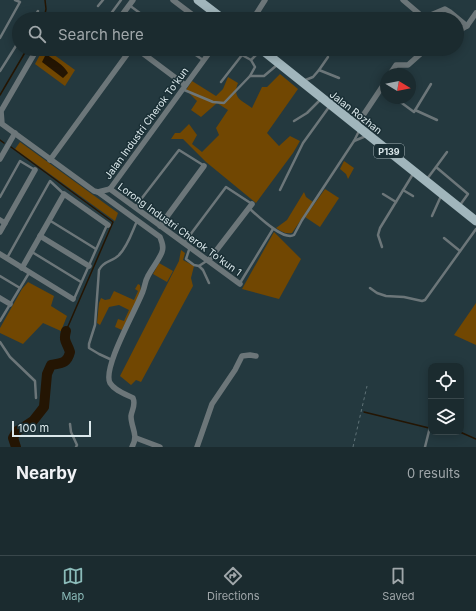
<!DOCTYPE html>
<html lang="en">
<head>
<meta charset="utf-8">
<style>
  :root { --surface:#1b2b2f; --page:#243337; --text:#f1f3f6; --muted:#a0a7aa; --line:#39474b; --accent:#8bbbb9 }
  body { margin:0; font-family:Inter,sans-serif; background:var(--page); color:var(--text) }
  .controls { position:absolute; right:12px; bottom:12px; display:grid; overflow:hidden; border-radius:8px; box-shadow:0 2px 10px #0003 }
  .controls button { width:36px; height:36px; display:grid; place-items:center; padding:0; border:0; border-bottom:1px solid var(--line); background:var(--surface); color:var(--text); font:20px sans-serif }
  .compass { position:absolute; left:380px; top:68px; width:36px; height:36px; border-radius:50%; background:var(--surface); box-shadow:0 2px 10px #0003; rotate:100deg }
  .scale { position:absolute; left:12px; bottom:10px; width:79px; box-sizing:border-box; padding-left:4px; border:2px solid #dbe8eb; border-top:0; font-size:11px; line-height:14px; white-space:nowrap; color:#dbe8eb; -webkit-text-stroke:3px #1a2f35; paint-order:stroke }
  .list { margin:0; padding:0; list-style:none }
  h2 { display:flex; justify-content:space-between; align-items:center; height:52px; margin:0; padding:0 16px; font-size:17px }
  h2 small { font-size:13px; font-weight:400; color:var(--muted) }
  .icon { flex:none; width:22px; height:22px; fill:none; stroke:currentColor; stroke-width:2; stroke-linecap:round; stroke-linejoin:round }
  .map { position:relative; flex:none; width:476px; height:447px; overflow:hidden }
  .search { position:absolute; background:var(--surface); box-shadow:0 2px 10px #0003; left:12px; right:12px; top:12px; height:44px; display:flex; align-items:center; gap:10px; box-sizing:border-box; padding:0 14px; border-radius:22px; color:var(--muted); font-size:15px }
  .sheet { height:108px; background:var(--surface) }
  nav { display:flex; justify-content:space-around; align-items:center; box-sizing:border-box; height:56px; border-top:1px solid var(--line); background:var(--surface); font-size:11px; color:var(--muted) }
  nav a { display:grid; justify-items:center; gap:2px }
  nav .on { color:var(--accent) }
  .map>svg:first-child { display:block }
  .green { fill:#714702 }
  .water { fill:#241503 }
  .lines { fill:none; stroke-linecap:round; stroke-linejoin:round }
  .stream { stroke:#241503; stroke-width:1.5 }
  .river { stroke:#241503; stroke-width:10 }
  .path { stroke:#5e7176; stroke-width:1; stroke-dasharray:3 3; stroke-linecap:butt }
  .service { stroke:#6c7679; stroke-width:2.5 }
  .minor { stroke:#6c7679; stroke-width:5.5 }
  .primary { stroke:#a1b6bc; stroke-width:9 }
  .labels { text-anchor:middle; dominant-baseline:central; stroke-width:3; stroke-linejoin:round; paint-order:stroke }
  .shield { fill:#1a2f35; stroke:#a1b0b4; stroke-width:1 }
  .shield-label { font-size:9px; font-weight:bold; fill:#dbe8eb }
  .street-label { font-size:10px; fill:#dbe8eb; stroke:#1a2f35 }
</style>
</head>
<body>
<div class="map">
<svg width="476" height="447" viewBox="0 0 476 447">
  <rect width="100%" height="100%" fill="#24393f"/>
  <g class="green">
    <path d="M43 49H46L75 70 65 86 35 64Z"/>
    <path d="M280 74 298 89 267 133 279 146 290 136 300 141 293 153 256 203 206 162 183 139H171L175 133H180L189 124 197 135 192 144 202 152 219 135 216 128 228 110 217 103 201 117 191 110 197 101 186 90 192 81 216 96 223 89 228 77 238 83C232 98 241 100 252 108L262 87H267Z"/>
    <path d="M20 142 118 213 115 221 15 149Z"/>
    <path d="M344 161 354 168 348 179 346 174 340 169Z"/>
    <path d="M325 189 339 198 320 227 305 217Z"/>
    <path d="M304 192 306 197 313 202 292 233C285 234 282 232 276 228L287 220Z"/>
    <path d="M274 232 301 259 279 299 242 289Z"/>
    <path d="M181 250 185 253 183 260 194 266 191 278 193 286 141 382 136 380 131 385 120 376 179 261Z"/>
    <path d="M159 263 173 271 167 282 153 274Z"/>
    <path d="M28 282 54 296 51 306 67 316 61 331 43 323 23 344 0 333V328L22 289Z"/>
    <path d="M138 284 140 285 141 292 122 330 115 327 118 319 124 321 129 310 119 305 109 307 100 325 97 323 99 303 101 298 105 300 110 299 114 291 134 300 138 291 135 289Z"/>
    <path d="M476 303V345L454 335Z"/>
  </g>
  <path class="water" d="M46 54C54 60 64 65 68 73L63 78 42 62Z"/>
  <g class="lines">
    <g class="stream">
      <path d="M44 19 46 9 45 0"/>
      <path d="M0 95 27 49"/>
      <path d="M0 140 4 143"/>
      <path d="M11 147 113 222 66 331"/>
      <path d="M364 412 429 428"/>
      <path d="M460 432 476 439"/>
    </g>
    <path class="river" d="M16 447 13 438 17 431 24 427 33 421 44 407 47 374 51 365C61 363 67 364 70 352 67 342 63 342 66 331"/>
    <path class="path" d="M353 447 367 386"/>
    <g class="service">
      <path d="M129 5 148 19"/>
      <path d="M98 6 103 0"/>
      <path d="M33 19 38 11"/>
      <path d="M107 19 121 0"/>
      <path d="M0 38 20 2 15 0"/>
      <path d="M187 49 203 60"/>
      <path d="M80 52 83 49"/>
      <path d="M319 70 328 57"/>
      <path d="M0 71 19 41"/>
      <path d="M250 76H264L277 65"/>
      <path d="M303 81 313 77 319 70 339 78"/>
      <path d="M221 82 242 55 251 60 260 51"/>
      <path d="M182 89 213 102 224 103 250 76 255 67 251 60"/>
      <path d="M395 98 414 112 431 84"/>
      <path d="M415 110 437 120"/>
      <path d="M294 121 307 113 320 100"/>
      <path d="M354 141 366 136"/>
      <path d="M447 152 436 167 468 194 460 205"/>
      <path d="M427 179 436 167"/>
      <path d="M280 190 303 143 329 107"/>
      <path d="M403 190 413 196"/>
      <path d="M383 194 396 202"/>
      <path d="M0 197 20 161 35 170"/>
      <path d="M135 207 179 150 203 165"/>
      <path d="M250 209C258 216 283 241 294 235L302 220 354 141 359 131"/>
      <path d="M432 216 441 196"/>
      <path d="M49 220 96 249"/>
      <path d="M444 238 460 251"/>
      <path d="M184 243 226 187 252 204"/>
      <path d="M190 247 186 259 194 265 199 266"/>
      <path d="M382 247 378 235 380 228 413 174"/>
      <path d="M32 252 81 282"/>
      <path d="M7 258 50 181 64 194"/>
      <path d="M208 260 199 266 203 270 209 283"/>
      <path d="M0 276 20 288"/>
      <path d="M240 283 273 229"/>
      <path d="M370 288 377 293 386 296 404 297 422 301 425 300 476 229"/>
      <path d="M74 299 107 225"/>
      <path d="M0 321 29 273"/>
      <path d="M0 342 10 357 35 381 36 398"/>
      <path d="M112 360 99 354 89 348V344L95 325 99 270C104 260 113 262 119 255 128 246 132 232 137 221"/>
      <path d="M70 424 71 432 77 445 76 447"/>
      <path d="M425 447 431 423"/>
    </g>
    <g class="minor">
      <path d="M173 0 198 19"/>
      <path d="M403 0 423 17H426L445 9 450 12 467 26"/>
      <path d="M119 19 133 0"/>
      <path d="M253 19 265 0"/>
      <path d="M457 32 467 26 476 13"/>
      <path d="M37 49 1 111 2 124 94 191 98 192 110 189"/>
      <path d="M137 49 185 85"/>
      <path d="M390 74 396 65H408L426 49"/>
      <path d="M356 126 386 81"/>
      <path d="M0 159 15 133"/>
      <path d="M50 160 131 49"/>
      <path d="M110 189 212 49"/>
      <path d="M110 189 240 284"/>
      <path d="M98 192 160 237C162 242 164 247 162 252 159 260 152 268 148 276 145 281 145 286 143 291 137 308 102 368 110 383 115 391 125 394 133 398 136 405 132 409 131 416 131 428 139 435 132 447"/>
      <path d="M0 220 5 223"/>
      <path d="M160 226 204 166"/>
      <path d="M0 232 35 170"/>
      <path d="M40 236 89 266"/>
      <path d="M0 254 73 299"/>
      <path d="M209 260 252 204"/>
      <path d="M22 268 64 194 108 225"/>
      <path d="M0 298 10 304"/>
      <path d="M136 438 160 447"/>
      <path d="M197 447 212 404 235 370 242 356 250 355 256 356"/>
    </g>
    <g class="primary">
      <path d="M198 0 223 19"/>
      <path d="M261 49 476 221"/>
    </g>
  </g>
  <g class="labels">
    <rect class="shield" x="374" y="144" width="30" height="14" rx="3"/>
    <g class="shield-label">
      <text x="389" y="151">P139</text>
    </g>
    <g class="street-label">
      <text transform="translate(356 112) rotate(38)">Jalan Rozhan</text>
      <text transform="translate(146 123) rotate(-54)">Jalan Industri Cherok To'kun</text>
      <text transform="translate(180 229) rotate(36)">Lorong Industri Cherok To'kun 1</text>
    </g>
  </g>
</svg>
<div class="controls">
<button><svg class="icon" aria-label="locate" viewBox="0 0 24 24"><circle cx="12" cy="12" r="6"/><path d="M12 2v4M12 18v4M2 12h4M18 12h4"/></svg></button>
<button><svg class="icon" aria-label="layers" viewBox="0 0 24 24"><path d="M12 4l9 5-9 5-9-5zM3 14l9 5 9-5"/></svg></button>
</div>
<svg class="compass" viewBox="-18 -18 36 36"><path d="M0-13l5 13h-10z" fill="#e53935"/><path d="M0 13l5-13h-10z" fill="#a0a7aa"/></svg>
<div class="scale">100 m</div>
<div class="search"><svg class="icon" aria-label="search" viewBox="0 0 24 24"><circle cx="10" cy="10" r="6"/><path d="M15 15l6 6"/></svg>Search here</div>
</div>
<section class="sheet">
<h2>Nearby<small>0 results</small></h2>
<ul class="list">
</ul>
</section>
<nav>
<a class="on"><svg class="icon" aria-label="map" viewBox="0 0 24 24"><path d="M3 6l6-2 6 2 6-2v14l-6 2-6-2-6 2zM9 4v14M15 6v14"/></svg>Map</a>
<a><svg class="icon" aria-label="directions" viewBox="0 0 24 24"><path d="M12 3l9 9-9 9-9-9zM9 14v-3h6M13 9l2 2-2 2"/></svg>Directions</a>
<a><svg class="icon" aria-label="saved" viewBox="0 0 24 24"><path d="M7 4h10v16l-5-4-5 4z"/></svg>Saved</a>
</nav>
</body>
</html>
